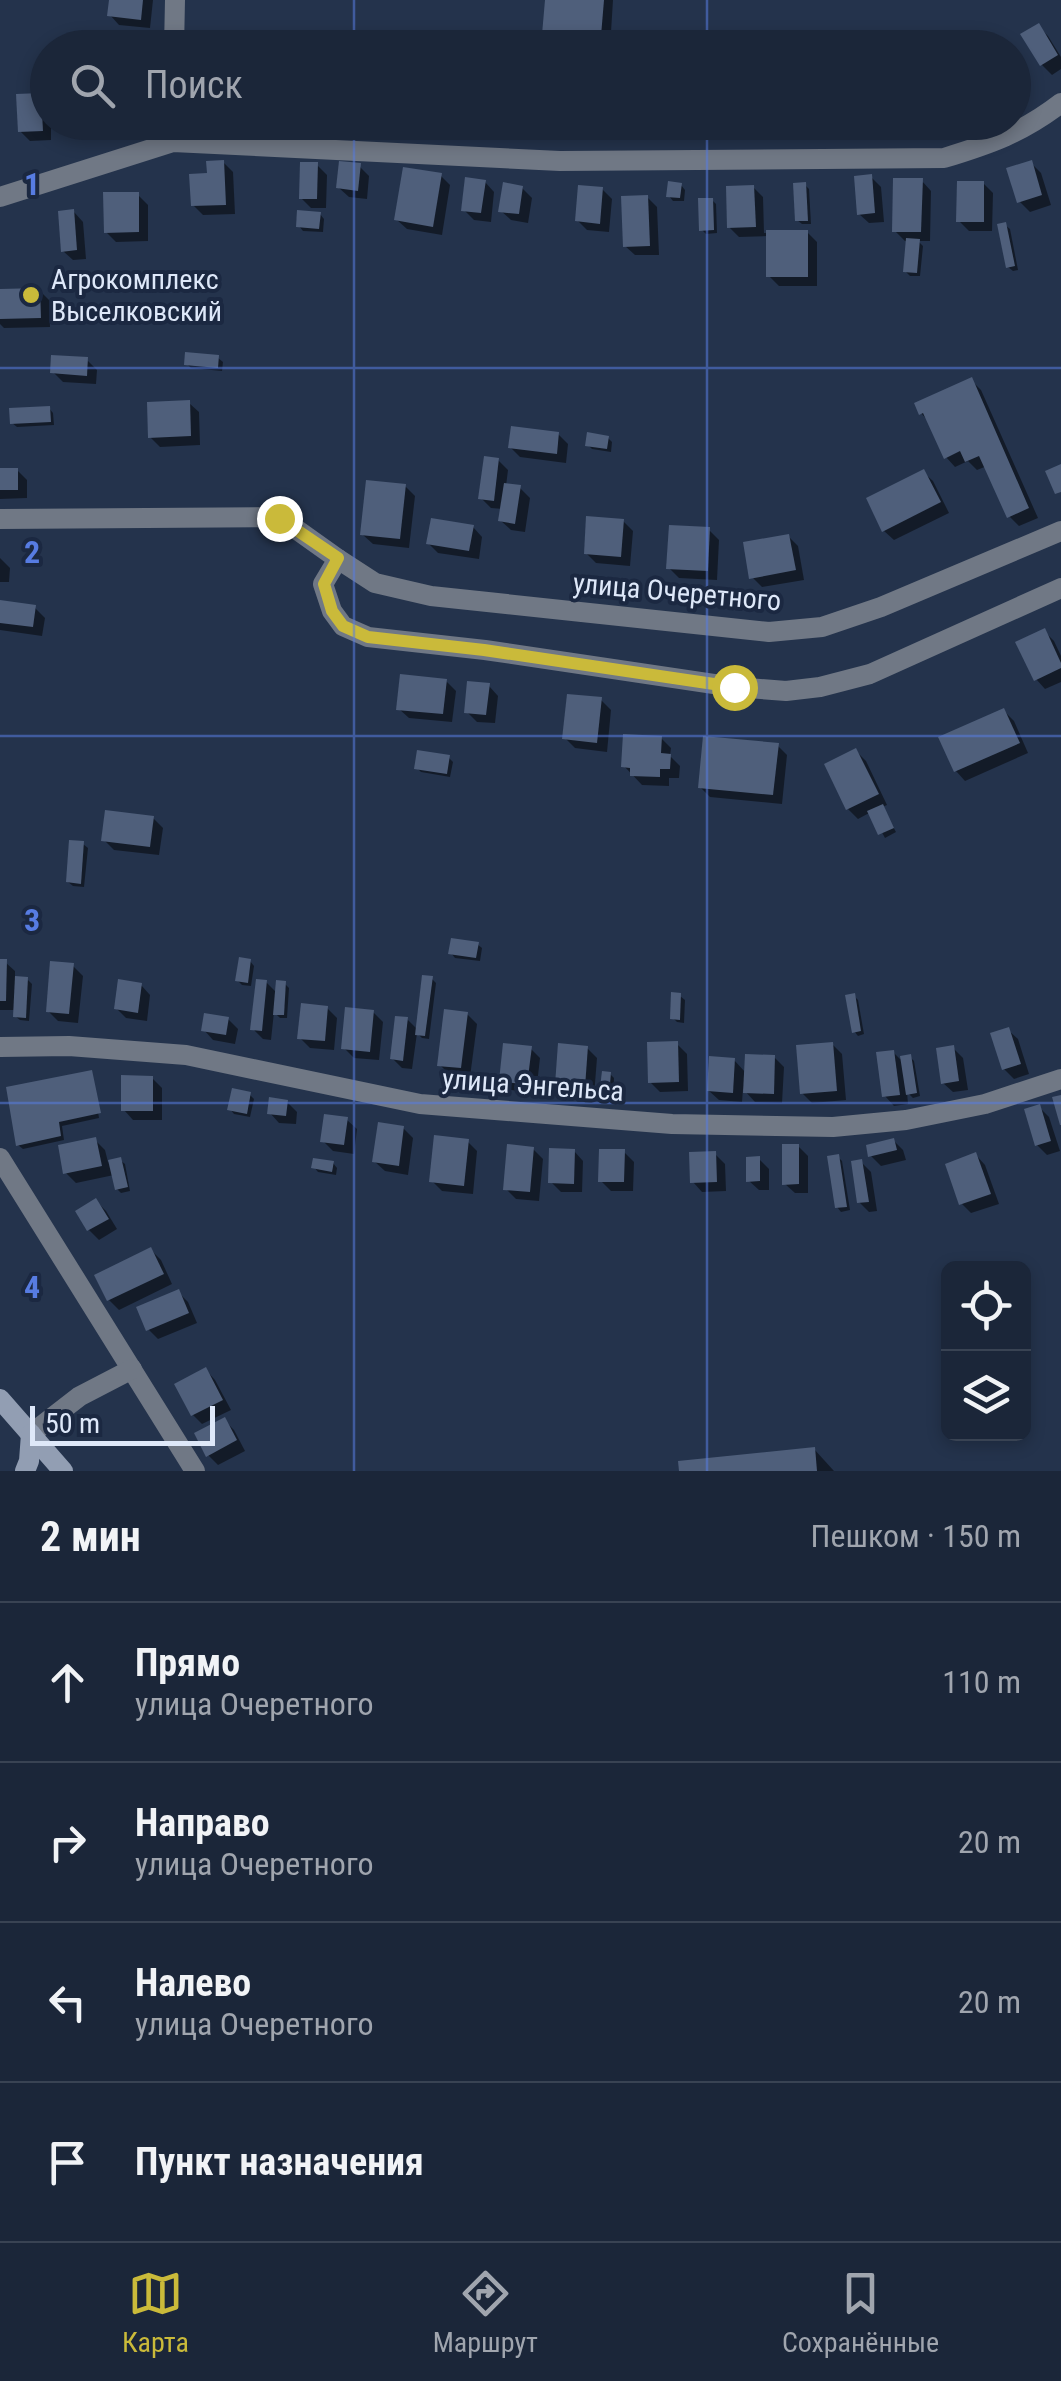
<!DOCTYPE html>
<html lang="ru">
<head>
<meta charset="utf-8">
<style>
  :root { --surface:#1b2639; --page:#242e41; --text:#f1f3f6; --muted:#a0a5ae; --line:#394353; --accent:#caba3a }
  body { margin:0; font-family:"Roboto Condensed",sans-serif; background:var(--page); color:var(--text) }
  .controls { position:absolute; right:30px; bottom:30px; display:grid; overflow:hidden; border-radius:15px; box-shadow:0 5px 15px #0003 }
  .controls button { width:90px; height:90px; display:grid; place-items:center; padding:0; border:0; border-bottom:2px solid var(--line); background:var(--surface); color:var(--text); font:50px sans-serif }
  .scale { position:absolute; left:30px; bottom:25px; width:185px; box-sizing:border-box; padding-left:10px; border:5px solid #dee8f9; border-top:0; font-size:28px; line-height:35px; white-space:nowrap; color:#dee8f9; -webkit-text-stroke:8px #1b2841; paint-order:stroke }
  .stop { position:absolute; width:30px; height:30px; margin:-22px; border:8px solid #caba3a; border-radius:50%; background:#fff }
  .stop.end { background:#caba3a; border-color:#fff; box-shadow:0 2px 10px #0008 }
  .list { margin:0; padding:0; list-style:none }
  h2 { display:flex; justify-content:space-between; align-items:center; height:130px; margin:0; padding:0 40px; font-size:42px }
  h2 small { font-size:32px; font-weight:400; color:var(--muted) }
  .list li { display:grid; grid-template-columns:65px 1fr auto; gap:30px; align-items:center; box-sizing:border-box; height:160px; padding:0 40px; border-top:2px solid var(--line) }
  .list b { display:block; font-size:38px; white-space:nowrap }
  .list p { margin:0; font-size:32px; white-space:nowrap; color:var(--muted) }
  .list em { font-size:32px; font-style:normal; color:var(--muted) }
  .icon { flex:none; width:55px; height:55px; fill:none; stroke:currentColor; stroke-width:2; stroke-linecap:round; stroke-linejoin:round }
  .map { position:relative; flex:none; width:1061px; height:1471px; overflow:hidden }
  .search { position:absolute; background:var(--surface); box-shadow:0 5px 15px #0003; left:30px; right:30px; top:30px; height:110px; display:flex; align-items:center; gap:25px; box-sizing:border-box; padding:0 35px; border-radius:55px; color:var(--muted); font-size:38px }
  .sheet { height:770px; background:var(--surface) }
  nav { display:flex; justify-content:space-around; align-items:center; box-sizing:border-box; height:140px; border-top:2px solid var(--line); background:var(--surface); font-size:28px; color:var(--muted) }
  nav a { display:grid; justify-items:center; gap:5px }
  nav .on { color:var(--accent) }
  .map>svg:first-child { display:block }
  .shadow { fill:#0007 }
  .building { fill:#4f5f7b }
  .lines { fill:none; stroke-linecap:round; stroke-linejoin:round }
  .street { stroke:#707885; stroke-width:20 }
  .secondary { stroke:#929eb3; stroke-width:20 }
  .route { stroke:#caba3a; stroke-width:12 }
  .grid { fill:none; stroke:#577ce2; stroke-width:2.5; stroke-opacity:0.55 }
  .poi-dot { fill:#caba3a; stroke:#1b2841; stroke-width:4 }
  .labels { text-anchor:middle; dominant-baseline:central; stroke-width:8; stroke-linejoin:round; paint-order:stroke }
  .poi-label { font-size:28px; fill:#dee8f9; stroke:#1b2841; text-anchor:start }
  .street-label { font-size:28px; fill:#dee8f9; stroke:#1b2841 }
  .grid-label { font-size:32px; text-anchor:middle; font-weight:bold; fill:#577ce2; stroke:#1b2841; stroke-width:8; stroke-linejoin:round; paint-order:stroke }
</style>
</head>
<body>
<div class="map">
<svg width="1061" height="1471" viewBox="0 0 1061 1471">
  <rect width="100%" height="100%" fill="#24334c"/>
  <g class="shadow">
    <path d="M111 0H153L150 28 119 25 110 15Z"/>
    <path d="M548 0H613L610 48H546L544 45Z"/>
    <path d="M1038 26 1048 36 1061 57V69L1052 75 1042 65 1024 35Z"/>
    <path d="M40 95 48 103V122H51V140L30 141 20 131Z"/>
    <path d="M482 122H527V131L489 130Z"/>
    <path d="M617 122H684L683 139 672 138 661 127V136H627L617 126Z"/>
    <path d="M699 122H749L748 132 707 130Z"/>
    <path d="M752 122H789L788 133H763Z"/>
    <path d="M835 122H854L853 130 841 129Z"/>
    <path d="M884 122H913V125L887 126Z"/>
    <path d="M957 122H982V126L962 128Z"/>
    <path d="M223 162 233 172 235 214 203 215 193 205 209 175Z"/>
    <path d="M1031 163 1041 173 1051 205 1030 212 1020 202Z"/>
    <path d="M317 165 327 175 326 208H311L301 198Z"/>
    <path d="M359 166 369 176 367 199 349 197 339 188Z"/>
    <path d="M440 175 450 185 442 235 407 229 397 220Z"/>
    <path d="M871 177 881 187 884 222 869 223 859 214Z"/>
    <path d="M922 181 931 191 930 241H918L923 246 920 276H910L906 272 908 241H905L895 231Z"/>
    <path d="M485 182 494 192 491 222 474 220 464 210Z"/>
    <path d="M983 183 993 193 992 231H969L959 221Z"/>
    <path d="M681 185 685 190 684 201H673L669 196Z"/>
    <path d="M805 185 809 189 811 224H802L797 220Z"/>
    <path d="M753 187 763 197 764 233 807 232 817 242V286H779L769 276 768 236 739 237 729 227Z"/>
    <path d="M522 188 532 198 528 223 511 220 501 211Z"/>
    <path d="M602 189 612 199 609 232 587 230 578 221Z"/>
    <path d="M138 195 148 205V241L116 242 106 232Z"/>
    <path d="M647 197 657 207 659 255H635L625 246Z"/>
    <path d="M712 200 716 204 717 233 706 234 702 230Z"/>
    <path d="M74 212 83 222 86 259 73 260 63 251Z"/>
    <path d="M320 214 324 219 323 232 303 231 299 226Z"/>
    <path d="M1005 225 1010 229 1018 270 1013 271 1008 267Z"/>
    <path d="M39 290 49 300 50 327 4 328 0 324V291Z"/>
    <path d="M218 358 223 362 222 371 191 368 187 364Z"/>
    <path d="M87 360 97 370 96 384 63 382 53 372Z"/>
    <path d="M971 380 981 390 1038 518 1019 526 1009 516 987 466 977 470 968 461 955 467 946 457 930 423 921 413Z"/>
    <path d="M189 403 199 412 200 445 160 447 150 437Z"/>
    <path d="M49 408 53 413 54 425 17 427 12 423Z"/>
    <path d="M558 434 568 444 566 463 520 457 510 447Z"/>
    <path d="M608 438 612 442 611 452 592 449 588 445Z"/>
    <path d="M498 460 508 470 506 486 520 488 530 498 525 532 511 530 501 521 503 509 491 508 481 498Z"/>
    <path d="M0 470H17L27 480V498L0 499Z"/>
    <path d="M923 472 933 481 949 513 894 540 884 531Z"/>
    <path d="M405 486 415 496 409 548 373 544 363 535Z"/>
    <path d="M623 521 633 531 630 566 596 563 586 553Z"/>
    <path d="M473 527 482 537 479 559 438 553 428 543Z"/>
    <path d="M709 530 719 540 717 580 679 578 669 568Z"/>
    <path d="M788 536 798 546 804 580 762 587 752 577Z"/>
    <path d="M0 558 10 568 9 582H0Z"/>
    <path d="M0 602 35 608 45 618 42 636 0 630Z"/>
    <path d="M1044 631 1054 641 1061 656V682L1045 689 1036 679Z"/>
    <path d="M446 681 456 691 452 722 409 718 399 709Z"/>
    <path d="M489 686 498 696 495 723 477 722 467 712Z"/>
    <path d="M601 700 611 710 607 752 575 748 565 738Z"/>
    <path d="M1004 711 1014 721 1028 753 965 781 956 771Z"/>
    <path d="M661 738 671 748 670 756 680 766 679 778H669V786L642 785 624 766Z"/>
    <path d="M777 745 787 755 782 804 710 797 700 787Z"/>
    <path d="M856 751 866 761 887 805 882 807 896 832 885 838 871 812 858 819 848 809Z"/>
    <path d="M449 758 453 762 450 777 421 772 417 768Z"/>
    <path d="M153 818 163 828 159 855 114 850 104 840Z"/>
    <path d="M83 844 88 848 84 887 73 886 68 882Z"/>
    <path d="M477 944 482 948 480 961 455 958 451 953Z"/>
    <path d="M0 961 5 962 15 971V979H27L32 984 29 1021 20 1020 15 1016 16 1010H0Z"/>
    <path d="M250 961 254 966 251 986 242 985 237 980Z"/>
    <path d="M73 966 83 976 78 1023 58 1021 48 1011Z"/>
    <path d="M432 979 436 983 429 1039 422 1038 417 1033 412 1069 402 1068 392 1058 407 1019 418 1030Z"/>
    <path d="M266 982 278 994 285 984 289 988 287 1018H280L274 1012 271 1040 263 1039 253 1029Z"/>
    <path d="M141 985 150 995 147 1021 126 1018 117 1009Z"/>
    <path d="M680 996 685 1000 684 1023 677 1022 673 1018Z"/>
    <path d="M854 996 858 1000 864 1034 858 1036 854 1031Z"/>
    <path d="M327 1008 337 1018 334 1050 310 1048 300 1038Z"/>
    <path d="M373 1012 383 1022 379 1060 354 1058 344 1048Z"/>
    <path d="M467 1014 477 1024 470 1077 450 1075 440 1065Z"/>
    <path d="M228 1019 238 1029 235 1044 213 1040 204 1030Z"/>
    <path d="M1008 1030 1018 1039 1029 1074 1014 1079 1004 1069Z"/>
    <path d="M677 1044 687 1054 688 1091 660 1092 650 1082Z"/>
    <path d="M832 1044 842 1054 846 1100 812 1103 802 1093Z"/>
    <path d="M530 1048 540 1058 536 1093 511 1090 501 1081Z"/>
    <path d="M587 1048 597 1058 594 1096 567 1094 558 1084Z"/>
    <path d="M953 1048 963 1058 968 1090 953 1092 943 1083Z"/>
    <path d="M893 1052 900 1059 910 1057 914 1061 920 1096 913 1098 907 1092 908 1104 894 1106 885 1096Z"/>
    <path d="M774 1057 784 1067 782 1103 755 1102 743 1089 742 1102 719 1100 709 1091 734 1060 746 1073Z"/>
    <path d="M92 1073 99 1118 62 1126 64 1140 23 1149 18 1145Z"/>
    <path d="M610 1074 614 1078 613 1100 606 1099 602 1095Z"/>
    <path d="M152 1078 162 1088V1120H133L124 1110Z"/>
    <path d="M250 1095 254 1099 250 1117 234 1114 230 1109Z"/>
    <path d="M287 1102 297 1112 296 1124 279 1123 270 1113Z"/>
    <path d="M1039 1107 1049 1117 1060 1151 1047 1155 1037 1145Z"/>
    <path d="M347 1120 357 1129 354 1154 333 1151 323 1141Z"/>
    <path d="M403 1128 413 1138 408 1175 385 1171 375 1162Z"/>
    <path d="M95 1140 105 1150 108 1162 120 1160 125 1164 130 1191 121 1193 117 1189 114 1175 76 1183 66 1173Z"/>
    <path d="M467 1141 477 1151 473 1194 442 1191 432 1181Z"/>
    <path d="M894 1141 903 1150 906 1160 881 1166 871 1156Z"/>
    <path d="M798 1146 808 1156V1193H795L785 1184Z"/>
    <path d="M533 1149 543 1159 539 1201 516 1199 506 1189Z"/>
    <path d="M574 1151 583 1161 582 1192H561L551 1182Z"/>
    <path d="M624 1152 634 1162 633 1191H611L601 1181Z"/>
    <path d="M715 1154 725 1164 726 1191 702 1192 693 1182Z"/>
    <path d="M976 1155 985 1165 999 1204 971 1213 962 1204Z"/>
    <path d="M838 1157 842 1161 850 1210 841 1212 837 1207Z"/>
    <path d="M759 1159 769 1169V1190H759L749 1181Z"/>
    <path d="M861 1162 871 1172 877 1211 869 1212 859 1202Z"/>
    <path d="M333 1163 337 1168 336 1175 318 1172 314 1167Z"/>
    <path d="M96 1201 106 1211 117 1229 99 1240 89 1230 78 1212Z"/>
    <path d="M151 1250 161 1260 172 1284 119 1310 109 1300Z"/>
    <path d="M178 1292 188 1302 197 1323 158 1339 148 1329Z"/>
    <path d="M206 1370 215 1380 231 1410 202 1424 193 1415Z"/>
    <path d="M224 1420 234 1430 245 1451 218 1465 208 1455Z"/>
    <path d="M814 1449 834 1471H682Z"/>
  </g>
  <g class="building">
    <path d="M109 0H143L141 20 107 16Z"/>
    <path d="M545 0H604L600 48 541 46Z"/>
    <path d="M1039 23 1058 55 1040 66 1020 34Z"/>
    <path d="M131 40 147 41V48H130Z"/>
    <path d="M41 93 43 131 18 132 16 94Z"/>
    <rect x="615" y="122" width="37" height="5"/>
    <path d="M660 122H675L674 130 660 129Z"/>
    <path d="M224 160 226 205 191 206 189 174 207 173 206 161Z"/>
    <path d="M1032 160 1042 195 1017 203 1006 168Z"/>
    <path d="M339 161 361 163 358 191 336 188Z"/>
    <path d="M300 162H318L317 199H299Z"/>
    <path d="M403 167 442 173 433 227 394 220Z"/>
    <path d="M872 174 875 213 857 215 854 176Z"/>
    <path d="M465 177 486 180 481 213 461 211Z"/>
    <path d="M893 178H923L921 232H892Z"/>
    <path d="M668 181 682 183 680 198 666 197Z"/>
    <path d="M957 181H984V222H956Z"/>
    <path d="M503 182 523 186 519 214 498 212Z"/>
    <path d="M806 182 808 221H795L793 183Z"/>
    <path d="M578 185 603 187 600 224 575 221Z"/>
    <path d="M754 185 756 227 727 228 726 186Z"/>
    <path d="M103 192H139V232L104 233Z"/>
    <path d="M648 195 650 246 623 247 621 196Z"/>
    <path d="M698 198H713L714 230 699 231Z"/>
    <path d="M74 209 77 250 61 252 58 211Z"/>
    <path d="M297 210 321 212 319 229 296 227Z"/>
    <path d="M1006 222 1015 266 1006 268 997 224Z"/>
    <rect x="766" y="230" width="42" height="47"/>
    <path d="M906 238 920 239 917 273 903 272Z"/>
    <path d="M40 288 41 318 0 319V289Z"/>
    <path d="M185 352 219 355 218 368 184 365Z"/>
    <path d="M51 355 88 357 87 376 50 373Z"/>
    <path d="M972 377 1029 508 1007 518 979 456 965 462 960 451 944 459 923 413 919 415 914 403Z"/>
    <path d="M190 400 191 436 148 438 147 402Z"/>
    <path d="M50 406 51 422 10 424 9 408Z"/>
    <path d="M511 426 559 432 557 454 508 448Z"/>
    <path d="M587 432 609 436 607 449 585 446Z"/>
    <path d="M484 456 499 458 494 501 478 499Z"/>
    <path d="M1061 464V492L1055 494 1045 471Z"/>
    <rect x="0" y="468" width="18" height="22"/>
    <path d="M924 469 941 502 882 532 866 498Z"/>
    <path d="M366 480 406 484 400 539 360 535Z"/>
    <path d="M504 483 521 485 515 524 498 521Z"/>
    <path d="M586 516 624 519 621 557 584 554Z"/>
    <path d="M431 518 474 525 469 551 426 544Z"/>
    <path d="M669 525 710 527 708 571 666 569Z"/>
    <path d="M789 534 796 570 749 579 743 542Z"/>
    <path d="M0 600 36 605 33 627 0 623Z"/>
    <path d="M1045 628 1061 663V668L1034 681 1015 642Z"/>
    <path d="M400 674 447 679 443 714 396 710Z"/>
    <path d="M467 681 490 683 486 715 464 713Z"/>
    <path d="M567 694 602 697 597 743 562 739Z"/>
    <path d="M1004 708 1020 743 954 772 938 737Z"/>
    <path d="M623 734 662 736 661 753 671 754 670 769H660V777L630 776V768L621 767Z"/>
    <path d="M703 736 779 743 773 795 698 788Z"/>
    <path d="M856 748 879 794 846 810 824 764Z"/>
    <path d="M417 750 450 755 447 774 414 769Z"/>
    <path d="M883 804 894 828 878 835 867 811Z"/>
    <path d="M105 810 154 816 150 847 101 841Z"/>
    <path d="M69 840 84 841 81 884 66 882Z"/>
    <path d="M451 938 479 942 476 958 448 954Z"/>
    <path d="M239 957 251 959 248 983 235 981Z"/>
    <path d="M0 959H7L6 1001H0Z"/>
    <path d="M50 961 74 963 69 1014 46 1012Z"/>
    <path d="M422 975 433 976 425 1036 415 1035Z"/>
    <path d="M15 976 28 977 26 1018 13 1017Z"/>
    <path d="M118 979 142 983 138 1013 114 1009Z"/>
    <path d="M256 979 267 980 262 1031 250 1030Z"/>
    <path d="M276 980 286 981 284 1015H273Z"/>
    <path d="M671 992 681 993 680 1020 670 1019Z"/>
    <path d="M855 993 861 1031 852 1033 845 995Z"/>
    <path d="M301 1003 328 1006 325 1041 297 1039Z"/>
    <path d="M345 1007 374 1010 370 1052 341 1049Z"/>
    <path d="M444 1009 468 1012 461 1068 437 1066Z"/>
    <path d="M204 1013 229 1017 226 1035 201 1031Z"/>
    <path d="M395 1016 408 1017 403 1061 390 1059Z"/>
    <path d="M1009 1027 1021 1064 1002 1070 990 1033Z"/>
    <path d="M678 1041 679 1082 648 1083 647 1042Z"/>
    <path d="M833 1042 837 1091 800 1094 796 1045Z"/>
    <path d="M503 1043 532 1046 527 1085 499 1081Z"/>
    <path d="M558 1043 588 1046 585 1087 555 1085Z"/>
    <path d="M954 1045 959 1081 941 1084 936 1048Z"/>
    <path d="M894 1050 900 1095 882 1097 876 1052Z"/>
    <path d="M745 1054 775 1055 774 1094 743 1093Z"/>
    <path d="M911 1054 917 1093 906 1095 900 1056Z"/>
    <path d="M709 1056 735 1058 733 1093 707 1091Z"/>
    <path d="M92 1070 101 1113 59 1122 61 1136 16 1146 6 1087Z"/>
    <path d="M602 1071 611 1072 609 1097 599 1096Z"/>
    <path d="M121 1075 153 1076V1111H121Z"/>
    <path d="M232 1088 251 1092 247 1114 227 1110Z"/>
    <path d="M1061 1095V1125H1060L1052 1097Z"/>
    <path d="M269 1097 288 1100 286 1116 267 1114Z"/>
    <path d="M1040 1104 1051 1141 1035 1146 1024 1109Z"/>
    <path d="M324 1114 348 1117 344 1145 320 1142Z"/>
    <path d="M378 1122 404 1126 399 1166 372 1162Z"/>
    <path d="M434 1135 469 1139 464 1186 429 1182Z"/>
    <path d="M96 1137 102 1166 63 1174 58 1145Z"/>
    <path d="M894 1138 897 1150 868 1157 866 1145Z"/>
    <path d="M507 1144 534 1147 530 1192 503 1190Z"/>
    <path d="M782 1144H799V1184L782 1185Z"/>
    <path d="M549 1148 575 1149 574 1184 548 1183Z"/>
    <path d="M599 1149H625L624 1182H598Z"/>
    <path d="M716 1151 717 1182 690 1183 689 1152Z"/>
    <path d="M976 1152 991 1194 959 1205 945 1164Z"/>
    <path d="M839 1154 847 1207 835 1208 827 1156Z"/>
    <path d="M760 1156V1181L746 1182V1157Z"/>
    <path d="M121 1157 128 1187 115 1190 108 1160Z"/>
    <path d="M313 1158 334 1161 332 1172 311 1168Z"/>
    <path d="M862 1159 869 1202 857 1203 851 1161Z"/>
    <path d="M96 1198 109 1219 87 1231 75 1211Z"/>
    <path d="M151 1247 164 1274 107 1301 94 1275Z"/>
    <path d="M179 1289 189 1313 146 1331 136 1307Z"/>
    <path d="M206 1367 223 1400 191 1416 174 1384Z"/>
    <path d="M225 1417 237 1440 206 1457 194 1433Z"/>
    <path d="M815 1447 817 1471H679L678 1461Z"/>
  </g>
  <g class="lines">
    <g class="street">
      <path d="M174 48 175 0"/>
      <path d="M0 197 173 142 560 161 944 158C990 144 1022 133 1061 103"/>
      <path d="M0 519 279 517 338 559 323 584 332 611 343 626 368 637 485 650 734 687 786 691 820 687 870 674 1061 588"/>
      <path d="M338 559 375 583 431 596 769 632 822 627 881 607 1061 531"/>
      <path d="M0 1047 69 1046 186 1055 420 1104 672 1124 833 1127 906 1120 985 1104 1061 1079"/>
      <path d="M0 1158 195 1471"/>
      <path d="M31 1434 80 1396 132 1369"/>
    </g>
    <g class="secondary">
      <path d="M0 1399 63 1471"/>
      <path d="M25 1471 29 1461 31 1434"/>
    </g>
  </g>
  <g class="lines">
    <path class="route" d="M279 518 338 558 324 584 332 611 343 626 368 637 484 650 734 687"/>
  </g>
  <path class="grid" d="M354 0V48M707 0V48M354 122V1471M707 122V1471M0 368H1061M0 736H1061M0 1103H1061"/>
  <circle class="poi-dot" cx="31" cy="295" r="10"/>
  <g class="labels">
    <g class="poi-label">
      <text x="51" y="279">Агрокомплекс<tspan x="51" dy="32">Выселковский</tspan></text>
    </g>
    <g class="street-label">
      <text transform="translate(677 592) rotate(5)">улица Очеретного</text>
      <text transform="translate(533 1085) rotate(4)">улица Энгельса</text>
    </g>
  </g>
  <g class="grid-label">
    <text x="32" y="195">1</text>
    <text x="32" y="563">2</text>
    <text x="32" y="931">3</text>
    <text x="32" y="1298">4</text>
  </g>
</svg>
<div class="controls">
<button><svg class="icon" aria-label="locate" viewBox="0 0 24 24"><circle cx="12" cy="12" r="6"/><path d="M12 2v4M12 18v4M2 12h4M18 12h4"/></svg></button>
<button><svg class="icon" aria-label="layers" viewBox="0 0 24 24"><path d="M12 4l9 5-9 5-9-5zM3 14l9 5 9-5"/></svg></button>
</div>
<div class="scale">50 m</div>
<div class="stop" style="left:734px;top:687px"></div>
<div class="stop end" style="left:279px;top:518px"></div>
<div class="search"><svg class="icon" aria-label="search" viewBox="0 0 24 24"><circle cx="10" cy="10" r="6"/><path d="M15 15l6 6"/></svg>Поиск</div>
</div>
<section class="sheet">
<h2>2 мин<small>Пешком · 150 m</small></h2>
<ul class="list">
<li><svg class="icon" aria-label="ahead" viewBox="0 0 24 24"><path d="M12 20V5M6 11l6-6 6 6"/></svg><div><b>Прямо</b><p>улица Очеретного</p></div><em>110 m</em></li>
<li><svg class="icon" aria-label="right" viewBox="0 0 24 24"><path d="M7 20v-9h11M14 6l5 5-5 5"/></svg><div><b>Направо</b><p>улица Очеретного</p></div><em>20 m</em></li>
<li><svg class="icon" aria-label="left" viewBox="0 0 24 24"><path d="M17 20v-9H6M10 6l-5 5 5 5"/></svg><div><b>Налево</b><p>улица Очеретного</p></div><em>20 m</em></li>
<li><svg class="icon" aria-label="arrive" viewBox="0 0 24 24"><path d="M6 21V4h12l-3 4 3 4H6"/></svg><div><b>Пункт назначения</b></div></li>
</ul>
</section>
<nav>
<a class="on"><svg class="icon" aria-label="map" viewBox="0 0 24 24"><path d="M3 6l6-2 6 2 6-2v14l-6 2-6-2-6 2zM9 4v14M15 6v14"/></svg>Карта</a>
<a><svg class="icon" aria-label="directions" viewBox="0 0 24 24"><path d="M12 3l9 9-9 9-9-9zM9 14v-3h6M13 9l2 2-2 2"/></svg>Маршрут</a>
<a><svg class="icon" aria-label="saved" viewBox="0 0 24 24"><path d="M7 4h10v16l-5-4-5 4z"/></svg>Сохранённые</a>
</nav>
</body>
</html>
